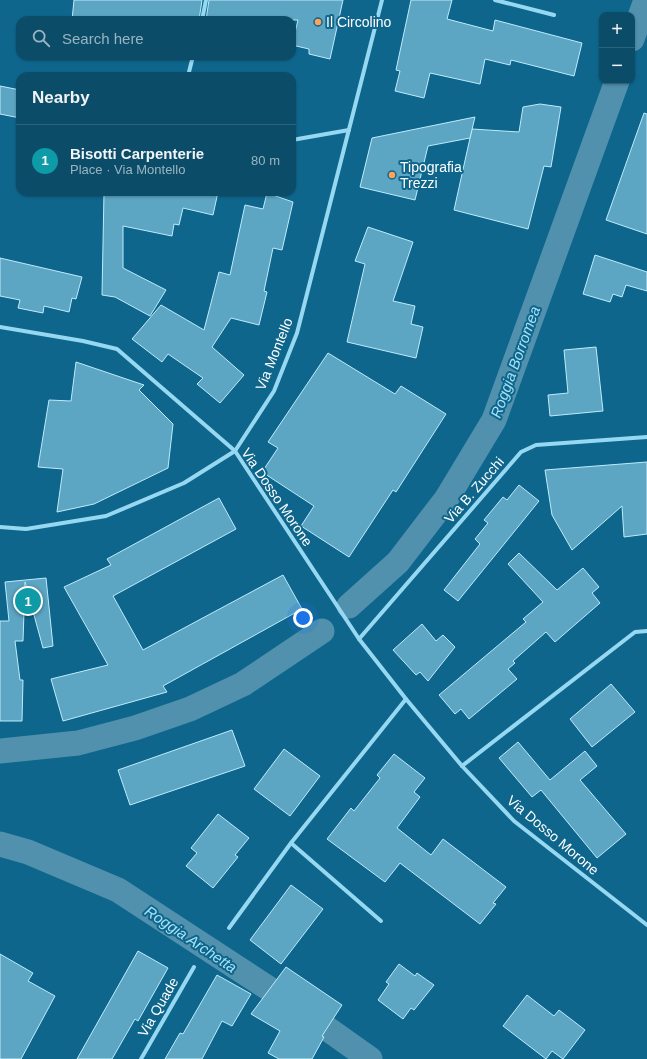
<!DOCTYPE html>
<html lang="en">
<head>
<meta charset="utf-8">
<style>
  :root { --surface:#0b4c69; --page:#195671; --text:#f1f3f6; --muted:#9ab4c0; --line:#2b637d; --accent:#8abfa5 }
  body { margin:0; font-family:Arial,sans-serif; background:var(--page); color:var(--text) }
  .controls { position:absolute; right:12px; top:12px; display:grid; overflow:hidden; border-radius:8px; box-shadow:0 1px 3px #0004 }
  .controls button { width:36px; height:36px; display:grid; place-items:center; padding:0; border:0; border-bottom:1px solid var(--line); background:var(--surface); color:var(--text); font:20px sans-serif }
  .you { position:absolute; left:303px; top:618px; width:14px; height:14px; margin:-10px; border:3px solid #fff; border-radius:50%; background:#1a73e8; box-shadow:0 0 0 6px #1a73e833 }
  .badge { display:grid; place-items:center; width:26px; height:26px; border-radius:50%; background:var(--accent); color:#fff; font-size:13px; font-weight:700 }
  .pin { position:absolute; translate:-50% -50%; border:2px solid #fff; box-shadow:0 1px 4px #0006 }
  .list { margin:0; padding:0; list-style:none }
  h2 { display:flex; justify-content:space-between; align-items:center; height:52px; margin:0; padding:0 16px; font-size:17px }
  h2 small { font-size:13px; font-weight:400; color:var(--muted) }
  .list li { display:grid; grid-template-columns:26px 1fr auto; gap:12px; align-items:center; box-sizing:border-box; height:72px; padding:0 16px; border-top:1px solid var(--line) }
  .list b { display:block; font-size:15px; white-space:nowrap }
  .list p { margin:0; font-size:13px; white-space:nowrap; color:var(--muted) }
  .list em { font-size:13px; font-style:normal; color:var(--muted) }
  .icon { flex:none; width:22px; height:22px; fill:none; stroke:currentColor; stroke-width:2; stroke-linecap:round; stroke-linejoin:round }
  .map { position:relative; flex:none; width:647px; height:1059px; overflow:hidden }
  .search { position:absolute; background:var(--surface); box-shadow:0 1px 3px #0004; left:16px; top:16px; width:280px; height:44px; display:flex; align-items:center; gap:10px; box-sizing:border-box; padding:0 14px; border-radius:12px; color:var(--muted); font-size:15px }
  .panel { position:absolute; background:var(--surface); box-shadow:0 1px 3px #0004; left:16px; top:72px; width:280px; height:124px; border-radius:12px }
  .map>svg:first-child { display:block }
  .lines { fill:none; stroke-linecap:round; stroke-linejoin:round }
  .canal { stroke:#5191ad; stroke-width:25 }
  .building { fill:#5ca5c3; stroke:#bdebfd }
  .minor { stroke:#96d8f2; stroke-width:4 }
  .poi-dot { fill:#ffa257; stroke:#0f668c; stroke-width:1.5 }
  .labels { text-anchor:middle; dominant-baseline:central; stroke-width:4; stroke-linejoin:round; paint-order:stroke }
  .poi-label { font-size:14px; fill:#fff; stroke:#0f668c; text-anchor:start }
  .street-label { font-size:14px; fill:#fff; stroke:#0f668c }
  .water-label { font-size:15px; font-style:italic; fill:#a6e2fa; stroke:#0f668c }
</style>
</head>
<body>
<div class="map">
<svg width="647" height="1059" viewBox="0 0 647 1059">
  <rect width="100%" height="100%" fill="#0f668c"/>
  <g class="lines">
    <g class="canal">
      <path d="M632 39 646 0"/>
      <path d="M349 606 398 562 447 498 494 420 617 81"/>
      <path d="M0 751 78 743 135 728 190 709 243 684 322 631"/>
      <path d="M0 844 28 852 118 890 294 1005 370 1059"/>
    </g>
  </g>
  <g class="building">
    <path d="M74 0H202L199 20H72Z"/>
    <path d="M209 0H343L330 59 309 54V49L292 45 298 20H206Z"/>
    <path d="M411 0H452L447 19 493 31 495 20 582 43 574 76 511 60 510 65 485 59 480 84 430 73 424 98 395 91 400 71 396 70Z"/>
    <path d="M0 86 20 90V118L0 114Z"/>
    <path d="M540 104 561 107 551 167 544 166 528 229 454 210 472 129 519 132 523 107Z"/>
    <path d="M644 113 647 114V234L606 220Z"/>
    <path d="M475 117 470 138 428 146 415 200 360 187 372 138Z"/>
    <path d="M104 192H218L213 215 183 208 179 225 174 224 172 236 123 226V268L166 290 150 316 115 297 102 295Z"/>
    <path d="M267 193 293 202 282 250 273 248 264 291 267 292 259 325 231 318 212 347 244 375 220 403 197 384 203 378 168 354 162 362 132 339 161 305 204 330 219 272 230 275 245 205 263 209Z"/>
    <path d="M368 227 413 242 393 301 415 306 411 324 423 327 416 358 347 342 365 264 355 261Z"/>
    <path d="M595 255 647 272V291L626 285 622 297 613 294 610 302 583 294Z"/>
    <path d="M0 258 82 277 76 299 72 298 69 312 44 306 43 313 18 308 20 300 0 296Z"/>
    <path d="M596 347 603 411 550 416 548 395 568 393 564 350Z"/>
    <path d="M328 353 395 394 401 386 446 414 396 492 393 490 349 557 301 526 314 506 262 472 278 448 268 442Z"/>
    <path d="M76 362 144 385 139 390 173 424 168 468 94 504 57 512 63 469 38 467 49 400 71 401Z"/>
    <path d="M647 462V534L624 537 622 506 572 550 552 515 545 470Z"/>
    <path d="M519 485 539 501 458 601 444 590 480 544 475 539 488 523 484 520 503 497 507 500Z"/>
    <path d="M219 498 236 529 113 596 143 650 283 575 302 609 163 686 167 692 63 721 51 679 108 665 64 587 111 565 107 559Z"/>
    <path d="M519 553 557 590 583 568 599 587 592 593 600 603 555 642 546 632 513 661 515 663 508 669 517 679 469 719 461 709 455 714 439 695 526 622 523 619 543 602 508 564Z"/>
    <path d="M46 578 53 646 43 648 25 582 23 641H15L20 680H23L22 721H0V621H9L5 582Z"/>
    <path d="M422 624 436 641 443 635 455 647 428 681 420 672 416 675 393 650Z"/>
    <path d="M611 684 635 712 592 747 570 719Z"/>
    <path d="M232 730 245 766 130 805 118 770Z"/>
    <path d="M518 742 550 780 585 751 597 766 580 780 626 834 597 858 541 790 532 797 499 758Z"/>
    <path d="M284 749 320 776 290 816 254 789Z"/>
    <path d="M394 754 425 778 414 792 420 797 397 828 431 855 443 839 506 887 493 903 496 904 480 924 400 863 385 882 327 839 351 808 354 811 380 778 377 775Z"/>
    <path d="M218 814 249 838 235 855 238 857 213 888 186 866 197 853 191 848Z"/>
    <path d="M291 885 323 909 281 964 250 940Z"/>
    <path d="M138 951 168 968 138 1021 135 1019 112 1059H77Z"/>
    <path d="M0 954 33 973 28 981 55 996 21 1059H0Z"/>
    <path d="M399 964 415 976 417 973 434 985 414 1010 411 1008 403 1019 378 1000 389 984 386 982Z"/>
    <path d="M286 967 342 1005 322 1036 324 1037 312 1059H279L268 1053 280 1031 251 1014Z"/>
    <path d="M217 975 251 994 232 1026 222 1021 202 1059H165L180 1033 183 1034Z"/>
    <path d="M527 995 554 1016 559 1010 585 1030 563 1059 552 1051 546 1059 503 1026Z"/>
  </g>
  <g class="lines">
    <g class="minor">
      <path d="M495 0 554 15"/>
      <path d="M202 20 206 0"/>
      <path d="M188 76 193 56"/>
      <path d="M292 140 349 130"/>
      <path d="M0 327 83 341 117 349 235 451 359 639 406 699 462 766 514 821 647 925"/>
      <path d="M0 527 26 529 106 516 184 483 235 451 274 391 297 333 382 0"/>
      <path d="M359 639 521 452 536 445 647 437"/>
      <path d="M462 766 635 632 647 631"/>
      <path d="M291 843 381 921"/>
      <path d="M229 928 291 843 406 699"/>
      <path d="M141 1059 194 967"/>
    </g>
  </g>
  <g class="poi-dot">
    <circle cx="318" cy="22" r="4"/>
    <circle cx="392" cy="175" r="4"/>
  </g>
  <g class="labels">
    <g class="poi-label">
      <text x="326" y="22">Il Circolino</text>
      <text x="400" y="167">Tipografia<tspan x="400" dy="16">Trezzi</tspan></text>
    </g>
    <g class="street-label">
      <text transform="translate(274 354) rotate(-68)">Via Montello</text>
      <text transform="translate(474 490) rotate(-49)">Via B. Zucchi</text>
      <text transform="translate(277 497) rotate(56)">Via Dosso Morone</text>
      <text transform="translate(553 835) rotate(40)">Via Dosso Morone</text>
      <text transform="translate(158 1007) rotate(-60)">Via Quade</text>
    </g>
    <g class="water-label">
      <text transform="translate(515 362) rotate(-70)">Roggia Borromea</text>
      <text transform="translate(191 939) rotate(34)">Roggia Archetta</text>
    </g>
  </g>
</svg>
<div class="controls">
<button>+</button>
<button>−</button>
</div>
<div class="you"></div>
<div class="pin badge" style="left:28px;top:601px;background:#0f9aa8">1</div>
<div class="search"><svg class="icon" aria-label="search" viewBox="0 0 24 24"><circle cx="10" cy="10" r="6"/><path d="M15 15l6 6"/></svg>Search here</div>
<section class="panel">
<h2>Nearby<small></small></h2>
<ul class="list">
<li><span class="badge" style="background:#0f9aa8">1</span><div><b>Bisotti Carpenterie</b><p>Place · Via Montello</p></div><em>80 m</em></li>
</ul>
</section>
</div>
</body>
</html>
